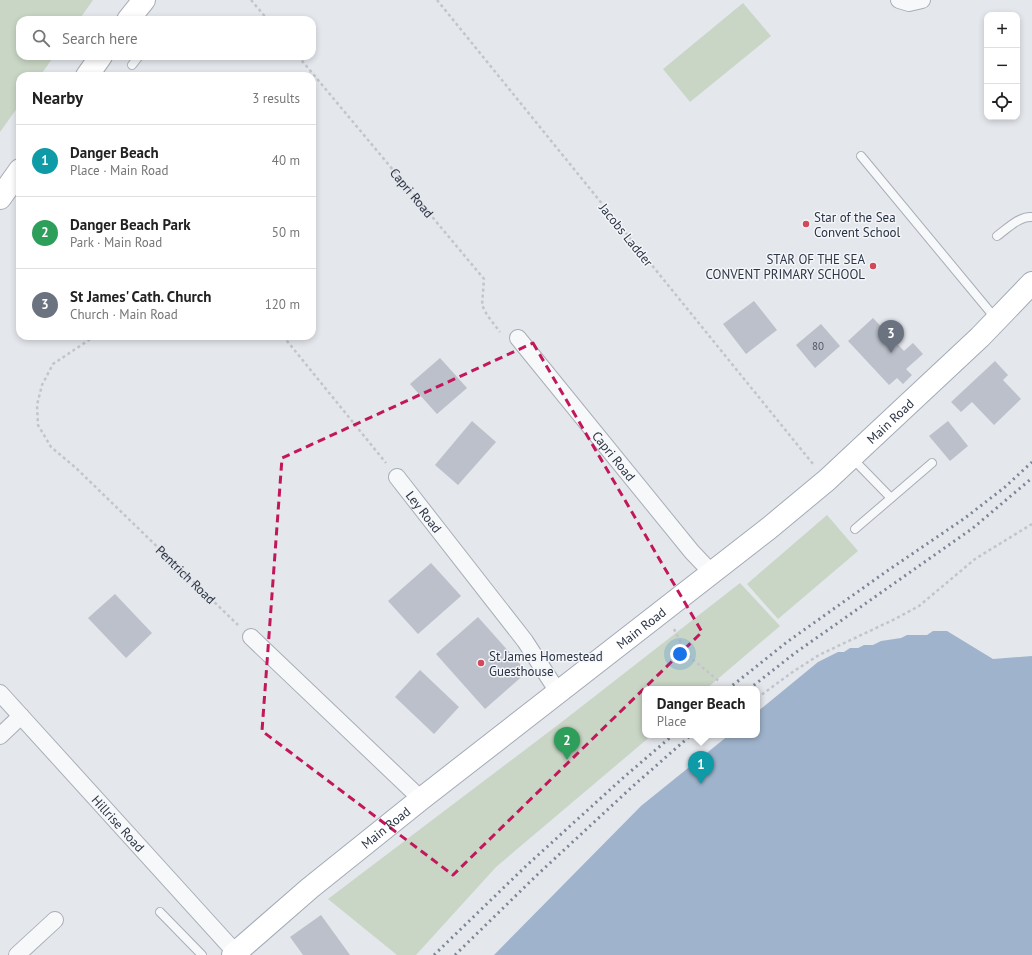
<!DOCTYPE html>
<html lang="en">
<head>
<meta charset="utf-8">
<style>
  :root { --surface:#fff; --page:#f6f6f6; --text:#222; --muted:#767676; --line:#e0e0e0; --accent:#b45309 }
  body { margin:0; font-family:"PT Sans",sans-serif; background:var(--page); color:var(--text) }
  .controls { position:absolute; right:12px; top:12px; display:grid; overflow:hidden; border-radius:8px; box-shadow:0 2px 6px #0003 }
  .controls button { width:36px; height:36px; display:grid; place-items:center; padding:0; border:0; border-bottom:1px solid var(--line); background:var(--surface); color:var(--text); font:20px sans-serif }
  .you { position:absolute; left:680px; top:654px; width:14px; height:14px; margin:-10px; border:3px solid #fff; border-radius:50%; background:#1a73e8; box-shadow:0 0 0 6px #1a73e833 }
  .badge { display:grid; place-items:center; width:26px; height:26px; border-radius:50%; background:var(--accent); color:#fff; font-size:13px; font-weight:700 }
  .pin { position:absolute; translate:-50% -33px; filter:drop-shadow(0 1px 2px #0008) }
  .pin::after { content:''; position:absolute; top:21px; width:14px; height:12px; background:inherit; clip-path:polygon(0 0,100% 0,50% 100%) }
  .popup { position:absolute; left:642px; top:686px; width:118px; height:52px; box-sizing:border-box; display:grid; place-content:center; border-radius:8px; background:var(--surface); filter:drop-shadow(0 1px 3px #0005); font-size:13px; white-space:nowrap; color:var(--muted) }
  .popup b { font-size:15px; color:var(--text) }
  .popup::after { content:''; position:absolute; left:50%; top:100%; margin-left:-8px; border:8px solid transparent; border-top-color:var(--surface) }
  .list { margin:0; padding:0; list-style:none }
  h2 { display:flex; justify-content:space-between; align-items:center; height:52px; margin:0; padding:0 16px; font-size:17px }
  h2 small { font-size:13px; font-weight:400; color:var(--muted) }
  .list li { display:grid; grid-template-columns:26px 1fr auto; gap:12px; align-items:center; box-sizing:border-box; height:72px; padding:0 16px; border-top:1px solid var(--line) }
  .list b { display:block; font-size:15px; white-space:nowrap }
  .list p { margin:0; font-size:13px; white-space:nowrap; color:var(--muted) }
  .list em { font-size:13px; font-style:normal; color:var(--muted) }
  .icon { flex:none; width:22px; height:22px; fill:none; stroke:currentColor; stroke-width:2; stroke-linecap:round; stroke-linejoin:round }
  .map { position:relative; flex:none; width:1032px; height:955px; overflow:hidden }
  .search { position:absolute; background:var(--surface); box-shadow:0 2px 6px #0003; left:16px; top:16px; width:300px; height:44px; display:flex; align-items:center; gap:10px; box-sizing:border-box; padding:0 14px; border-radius:12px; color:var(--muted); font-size:15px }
  .panel { position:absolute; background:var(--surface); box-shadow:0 2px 6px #0003; left:16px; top:72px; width:300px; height:268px; border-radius:12px }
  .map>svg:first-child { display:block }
  .green { fill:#c9d6c5 }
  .water { fill:#9fb4cc }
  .building { fill:#bbc0ca }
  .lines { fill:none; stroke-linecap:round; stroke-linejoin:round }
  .lane-casing { stroke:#a9aeb7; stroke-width:10 }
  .street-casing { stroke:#a9aeb7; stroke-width:18 }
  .secondary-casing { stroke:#a9aeb7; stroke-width:24 }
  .primary-casing { stroke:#a3abb8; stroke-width:24 }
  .path { stroke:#c2c5cb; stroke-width:2.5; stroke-dasharray:3 3; stroke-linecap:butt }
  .lane { stroke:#f7f8fa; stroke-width:8 }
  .street { stroke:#f7f8fa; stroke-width:16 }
  .secondary { stroke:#fff; stroke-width:22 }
  .primary { stroke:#fff; stroke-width:22 }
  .rail { stroke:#7d8696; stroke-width:3; stroke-dasharray:2 4; stroke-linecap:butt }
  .marked { fill:none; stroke:#c2185b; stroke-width:3; stroke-dasharray:8 5; stroke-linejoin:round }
  .poi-dot { fill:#d1495b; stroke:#f4f6f9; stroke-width:1.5 }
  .labels { text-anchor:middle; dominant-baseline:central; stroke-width:3; stroke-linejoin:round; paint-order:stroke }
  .number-label { font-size:11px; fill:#4f5766 }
  .street-label { font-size:13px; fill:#2b3445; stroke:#f4f6f9 }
  .poi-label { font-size:13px; fill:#2b3445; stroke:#f4f6f9; text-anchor:start }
</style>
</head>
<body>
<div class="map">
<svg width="1032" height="955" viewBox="0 0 1032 955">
  <rect width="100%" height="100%" fill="#e4e7ec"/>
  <g class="green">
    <path d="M0 0H93L79 20H20V56H54L40 76H20V104L0 132Z"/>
    <path d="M743 3 771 36 690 102 663 69Z"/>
    <path d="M827 515 858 551 778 619 747 584Z"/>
    <path d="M740 583 780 626 706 689H645V735H652L496 867 416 955H397L328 899 563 721Z"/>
  </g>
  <path class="water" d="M933 631H947L993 659 1032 656V955H494L641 806 729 735H757V712L818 662 838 652H844L850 648H858L864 645H873L881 641 901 638 907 635H927Z"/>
  <g class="building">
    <path d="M754 301 777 330 746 354 723 324Z"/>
    <path d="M873 318 904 351 913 343 923 354 906 369 912 375 903 384 897 378 889 385 848 341Z"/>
    <path d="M821 324 840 346 815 368 796 345Z"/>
    <path d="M440 358 467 388 437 414 410 384Z"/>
    <path d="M995 361 1008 375 1003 380 1021 399 994 425 972 402 961 412 951 402Z"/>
    <path d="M472 421 496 442 458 485 435 465Z"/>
    <path d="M948 421 968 446 950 461 929 436Z"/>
    <path d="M431 563 461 596 418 634 388 601Z"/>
    <path d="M115 594 152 633 126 658 88 618Z"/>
    <path d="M478 617 527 672 485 709 436 654Z"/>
    <path d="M420 670 459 707 434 734 395 697Z"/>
    <path d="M321 915 350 955H303L290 937Z"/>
  </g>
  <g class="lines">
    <g class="lane-casing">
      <g id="lane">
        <path d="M132 65 139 56"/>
        <path d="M861 156 996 319"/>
        <path d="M997 236C1007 229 1019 216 1032 217"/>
        <path d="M852 458 891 498"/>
        <path d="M855 529 932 463"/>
        <path d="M160 912 202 955"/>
      </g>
    </g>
    <g class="street-casing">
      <g id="street">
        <path d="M899 0 909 3 922 0"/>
        <path id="s3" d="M518 338 692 552 712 573"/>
        <path id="s4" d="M397 477 525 641 558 692"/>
        <path d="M251 637 421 799"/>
        <path id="s5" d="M0 693 236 953"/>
        <path d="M0 736 21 716"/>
        <path d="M17 955 55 920"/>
      </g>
    </g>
    <g class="secondary-casing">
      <g id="secondary">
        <path d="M128 20 144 0"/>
        <path d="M87 76 101 56"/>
        <path d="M0 198 20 170"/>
      </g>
    </g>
    <g class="primary-casing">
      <g id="primary">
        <path id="s6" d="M233 955 310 888 421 799 768 529 827 480 980 337 1032 283"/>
      </g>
    </g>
    <g class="path">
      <path d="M251 0 268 20"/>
      <path d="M437 0 813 464"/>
      <path id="s1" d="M298 56 484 279 482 305 487 315 500 332"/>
      <path id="s2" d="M95 336 53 364 42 385 37 405 38 425 51 447 76 468 238 625"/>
      <path d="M283 336 386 463"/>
      <path d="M674 629 682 645 691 658 720 682"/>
      <path d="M757 698 794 671 819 655 893 620 919 606 975 559 1032 524"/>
    </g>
    <use href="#lane" class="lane"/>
    <use href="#street" class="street"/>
    <use href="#secondary" class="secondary"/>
    <use href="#primary" class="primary"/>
    <g class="rail">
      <path d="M728 689 787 642 887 571 965 518 1005 487 1032 462"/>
      <path d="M749 689 795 653 973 528 1032 478"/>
      <path d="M434 955 526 866 624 777 673 735"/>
      <path d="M455 955 537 875 632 787 691 735"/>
    </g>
  </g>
  <path class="marked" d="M533 343 702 632 453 875 262 731 282 458Z"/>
  <g class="poi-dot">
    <circle cx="806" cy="224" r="4"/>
    <circle cx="873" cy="266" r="4"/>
    <circle cx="481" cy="663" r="4"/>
  </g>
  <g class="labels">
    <g class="number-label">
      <text x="818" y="346">80</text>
    </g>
    <g class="street-label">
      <text stroke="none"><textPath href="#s1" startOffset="178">Capri Road</textPath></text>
      <text transform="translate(626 235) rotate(51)">Jacobs Ladder</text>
      <text stroke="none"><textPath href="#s6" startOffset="847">Main Road</textPath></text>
      <text stroke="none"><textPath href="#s3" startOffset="152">Capri Road</textPath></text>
      <text stroke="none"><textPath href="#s4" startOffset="44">Ley Road</textPath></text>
      <text stroke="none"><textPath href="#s2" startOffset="326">Pentrich Road</textPath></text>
      <text stroke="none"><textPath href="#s6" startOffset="523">Main Road</textPath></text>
      <text stroke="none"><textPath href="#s5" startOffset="176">Hillrise Road</textPath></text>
      <text stroke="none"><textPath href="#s6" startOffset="199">Main Road</textPath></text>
    </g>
    <g class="poi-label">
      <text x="814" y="217">Star of the Sea<tspan x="814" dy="15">Convent School</tspan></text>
      <text x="865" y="259" text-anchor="end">STAR OF THE SEA<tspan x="865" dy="15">CONVENT PRIMARY SCHOOL</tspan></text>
      <text x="489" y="656">St James Homestead<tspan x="489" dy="15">Guesthouse</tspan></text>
    </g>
  </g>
</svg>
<div class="controls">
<button>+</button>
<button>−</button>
<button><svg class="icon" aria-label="locate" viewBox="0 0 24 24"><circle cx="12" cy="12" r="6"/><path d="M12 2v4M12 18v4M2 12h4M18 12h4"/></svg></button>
</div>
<div class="you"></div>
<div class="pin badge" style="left:701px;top:784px;background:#0f9aa8">1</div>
<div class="popup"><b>Danger Beach</b>Place</div>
<div class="pin badge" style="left:567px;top:760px;background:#2e9e5b">2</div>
<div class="pin badge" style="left:891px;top:353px;background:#6b7280">3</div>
<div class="search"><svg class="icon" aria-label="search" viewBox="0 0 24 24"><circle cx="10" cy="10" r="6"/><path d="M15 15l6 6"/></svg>Search here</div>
<section class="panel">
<h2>Nearby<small>3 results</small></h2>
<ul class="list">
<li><span class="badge" style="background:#0f9aa8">1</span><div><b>Danger Beach</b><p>Place · Main Road</p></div><em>40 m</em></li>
<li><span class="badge" style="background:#2e9e5b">2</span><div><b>Danger Beach Park</b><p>Park · Main Road</p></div><em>50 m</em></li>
<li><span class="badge" style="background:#6b7280">3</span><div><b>St James' Cath. Church</b><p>Church · Main Road</p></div><em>120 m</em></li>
</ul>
</section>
</div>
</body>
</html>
